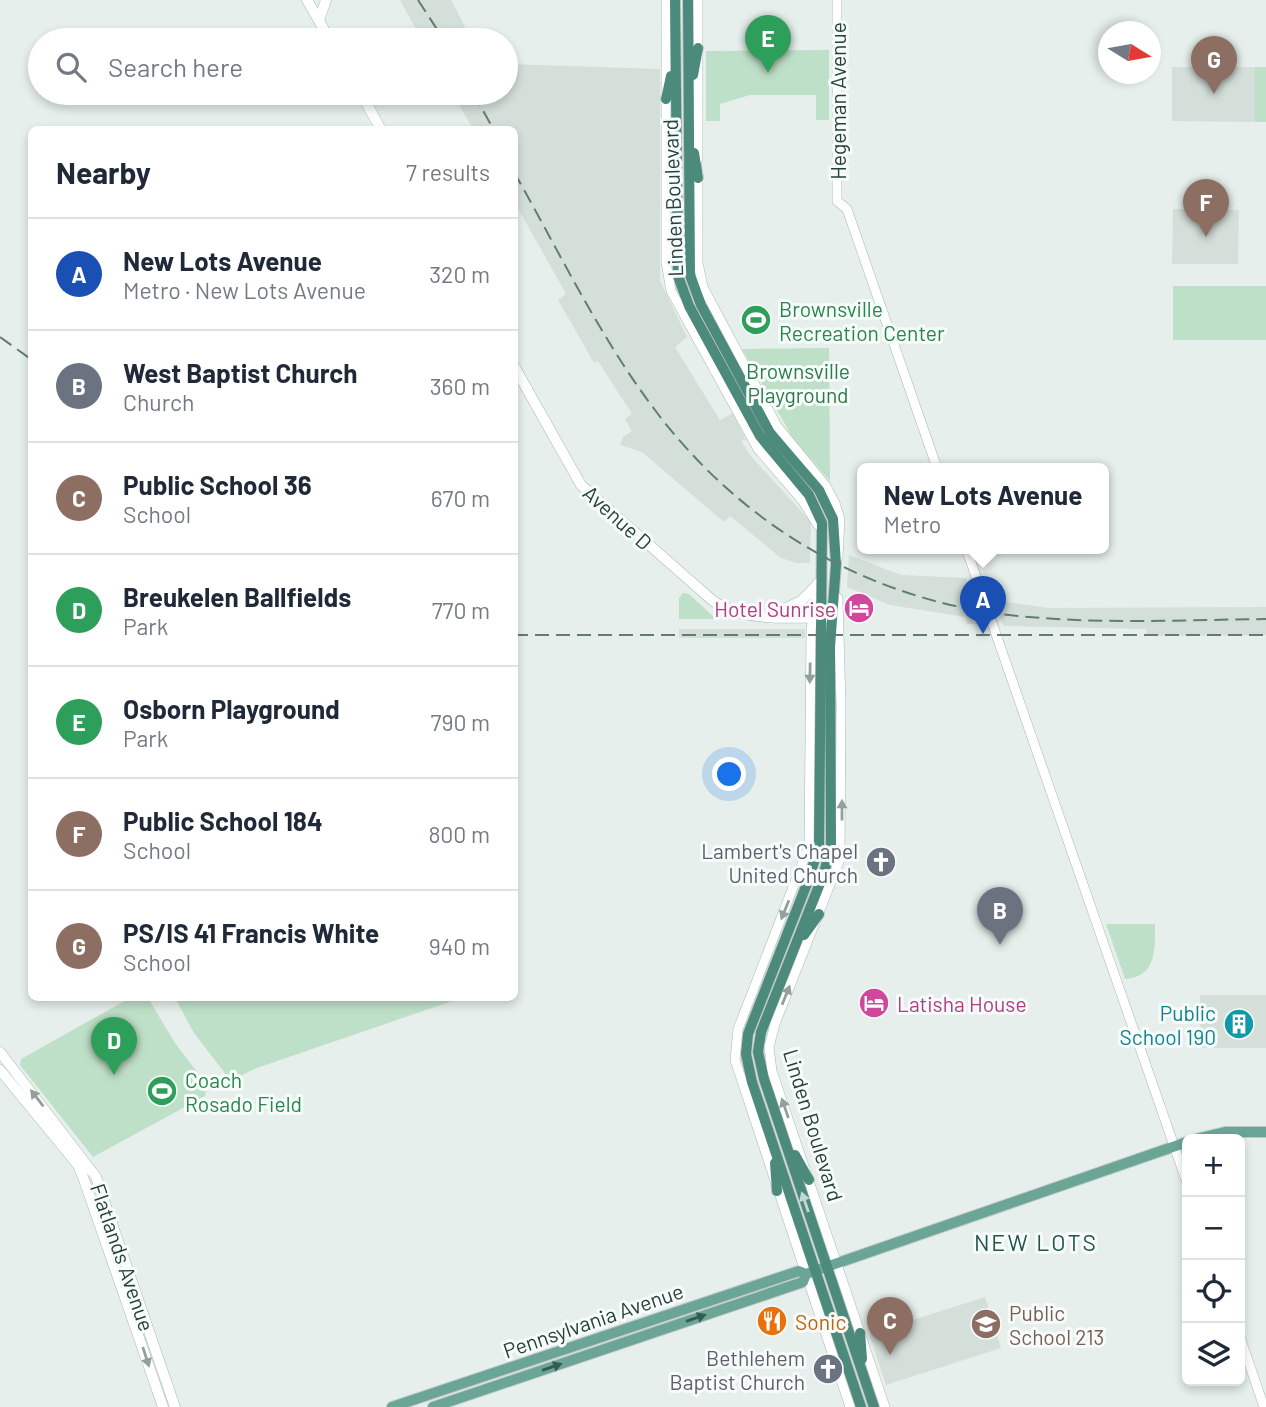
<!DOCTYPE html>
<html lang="en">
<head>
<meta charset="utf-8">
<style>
  :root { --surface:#fff; --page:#f2f2f3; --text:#1f2937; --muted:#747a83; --line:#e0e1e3; --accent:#0b8043 }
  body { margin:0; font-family:Barlow,sans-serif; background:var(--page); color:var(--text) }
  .controls { position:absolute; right:21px; bottom:21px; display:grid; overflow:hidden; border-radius:10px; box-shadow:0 4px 10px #0003 }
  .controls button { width:63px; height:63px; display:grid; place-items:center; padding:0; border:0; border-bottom:2px solid var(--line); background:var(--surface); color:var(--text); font:35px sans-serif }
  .compass { position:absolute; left:1098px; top:21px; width:63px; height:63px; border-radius:50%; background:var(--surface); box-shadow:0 4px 10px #0003; rotate:101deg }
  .you { position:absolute; left:730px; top:775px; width:24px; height:24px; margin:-18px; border:5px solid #fff; border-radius:50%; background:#1a73e8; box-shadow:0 0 0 10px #1a73e833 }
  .badge { display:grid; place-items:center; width:46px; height:46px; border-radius:50%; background:var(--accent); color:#fff; font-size:23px; font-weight:700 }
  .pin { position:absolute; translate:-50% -58px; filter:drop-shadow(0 2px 4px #0008) }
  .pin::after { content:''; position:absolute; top:37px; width:24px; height:21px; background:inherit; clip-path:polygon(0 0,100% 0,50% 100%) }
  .popup { position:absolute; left:857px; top:463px; width:252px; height:91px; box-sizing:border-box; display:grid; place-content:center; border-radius:10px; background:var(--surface); filter:drop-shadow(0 2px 5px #0005); font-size:23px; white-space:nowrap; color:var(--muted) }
  .popup b { font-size:26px; color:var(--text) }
  .popup::after { content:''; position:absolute; left:50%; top:100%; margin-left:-14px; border:14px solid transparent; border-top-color:var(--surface) }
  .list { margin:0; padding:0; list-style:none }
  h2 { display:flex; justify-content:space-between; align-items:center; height:91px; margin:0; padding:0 28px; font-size:30px }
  h2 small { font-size:23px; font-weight:400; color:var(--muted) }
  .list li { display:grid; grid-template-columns:46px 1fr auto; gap:21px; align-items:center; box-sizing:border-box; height:112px; padding:0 28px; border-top:2px solid var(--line) }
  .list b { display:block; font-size:26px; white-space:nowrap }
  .list p { margin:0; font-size:23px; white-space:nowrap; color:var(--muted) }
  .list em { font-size:23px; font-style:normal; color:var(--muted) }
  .icon { flex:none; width:38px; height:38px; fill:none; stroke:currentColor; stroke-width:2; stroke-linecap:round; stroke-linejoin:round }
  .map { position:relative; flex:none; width:1266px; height:1407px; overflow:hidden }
  .search { position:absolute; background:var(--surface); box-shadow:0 4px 10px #0003; left:28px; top:28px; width:490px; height:77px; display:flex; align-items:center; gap:18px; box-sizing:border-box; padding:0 24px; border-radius:38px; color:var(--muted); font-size:26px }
  .panel { position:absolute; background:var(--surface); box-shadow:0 4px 10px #0003; left:28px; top:126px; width:490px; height:875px; border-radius:10px }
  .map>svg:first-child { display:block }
  .built { fill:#d4dfda }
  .green { fill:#bfe0c8 }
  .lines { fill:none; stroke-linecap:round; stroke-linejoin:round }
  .tertiary-casing { stroke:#a8b8b2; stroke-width:10 }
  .secondary-casing { stroke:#a4bbb3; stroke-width:11 }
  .primary-casing { stroke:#c2cac8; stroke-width:12 }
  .trunk-casing { stroke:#c2cac8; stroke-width:12 }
  .tertiary { stroke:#fff; stroke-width:9 }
  .secondary { stroke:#fff; stroke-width:10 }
  .primary { stroke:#6aa596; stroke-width:10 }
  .trunk { stroke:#4c8a7c; stroke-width:10 }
  .rail { stroke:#5f7d75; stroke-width:2; stroke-dasharray:14 7; stroke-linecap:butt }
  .oneway { fill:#92a09c }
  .oneway2 { fill:#c4d9d4 }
  .oneway3 { fill:#365b51 }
  .labels { text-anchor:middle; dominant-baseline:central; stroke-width:6; stroke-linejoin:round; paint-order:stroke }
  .street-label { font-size:21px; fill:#24423a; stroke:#f7fbf9 }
  .leisure-label { font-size:21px; fill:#27864d; stroke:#f7fbf9; text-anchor:start }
  .park-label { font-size:21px; fill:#2d7a4b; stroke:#f7fbf9 }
  .hotel-label { font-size:21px; fill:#b23c85; stroke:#f7fbf9; text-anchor:end }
  .worship-label { font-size:21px; fill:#5b616d; stroke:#f7fbf9; text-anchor:end }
  .culture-label { font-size:21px; fill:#0d838f; stroke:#f7fbf9; text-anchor:end }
  .education-label { font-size:21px; fill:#785e54; stroke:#f7fbf9; text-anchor:start }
  .food-label { font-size:21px; fill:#c56008; stroke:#f7fbf9; text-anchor:start }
  .neighbourhood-label { font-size:23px; letter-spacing:2px; fill:#1f5548; stroke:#f7fbf9 }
</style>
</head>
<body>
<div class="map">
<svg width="1266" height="1407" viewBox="0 0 1266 1407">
  <rect width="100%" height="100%" fill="#e6efeb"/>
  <g class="built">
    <path d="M400 0H451L472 40H422Z"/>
    <path d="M506 64 660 69V281L687 337 675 347 720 420 733 413 746 440 741 441 750 455 811 522 810 563H797L781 558 730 516 724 522 642 452 620 445 623 437 632 431 625 419 632 414 598 361 594 363 558 300 566 294 515 203 514 130 473 129 452 93H506Z"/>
    <path d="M1172 67H1255V122L1172 121Z"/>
    <path d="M1173 209 1239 210 1238 264H1172Z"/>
    <path d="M849 555 901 575 966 578 983 624H967L966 617 890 605 847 587Z"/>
    <path d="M993 600 1048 608 1266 607V635L1146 636V629L1004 626Z"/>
    <rect x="679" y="629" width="126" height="9"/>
    <rect x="1200" y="995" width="66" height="53"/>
    <path d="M985 1297 1001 1348 886 1385 869 1334Z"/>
  </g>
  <g class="green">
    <path d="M829 50V120H816V95H750L720 104V121H706V51Z"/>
    <rect x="1255" y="67" width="11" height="55"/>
    <rect x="1173" y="286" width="93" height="54"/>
    <path d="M829 348 830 481 793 438 742 349Z"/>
    <path d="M683 593 689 594 716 619H679V598Z"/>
    <path d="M1106 924H1155C1155 949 1157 977 1125 979Z"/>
    <path d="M130 998H148L175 1043 207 1085 205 1096 93 1157 20 1065 21 1059Z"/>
    <path d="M175 998H461L254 1069 231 1081 194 1033Z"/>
  </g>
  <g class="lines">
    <g class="tertiary-casing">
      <g id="tertiary">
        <path d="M666 0V262L671 291 758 449 802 500 818 525"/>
        <path d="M698 0V159"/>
        <path d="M837 0V201L847 209 937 468"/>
        <path d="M698 173V263L703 287 777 426 826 486 835 503 840 519 838 557"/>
        <path d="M966 548 1187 1183"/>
        <path d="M817 583 811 630 809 846 738 1029 735 1060 850 1407"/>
        <path d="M838 598 841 704 840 859 775 1024 769 1047 772 1071 885 1407"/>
        <path d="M1240 1337 1264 1407"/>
      </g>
    </g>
    <g class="secondary-casing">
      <g id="secondary">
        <path d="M307 0 330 40"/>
        <path d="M319 20 326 0"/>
        <path d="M361 93 381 130"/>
        <path d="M514 366 581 485 712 600C741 622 793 618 828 617"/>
        <path d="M770 615 801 601 816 586"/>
        <path d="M0 1052 96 1177 175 1407"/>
        <path d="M0 1070 78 1165 83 1177 163 1407"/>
      </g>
    </g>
    <g class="primary-casing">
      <g id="primary">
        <path d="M1196 1139 1225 1132H1266"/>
        <path d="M392 1407 799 1271 806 1274 1187 1142"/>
        <path d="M433 1407 803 1282 806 1274"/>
      </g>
    </g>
    <g class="trunk-casing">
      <g id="trunk">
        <path d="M675 0 678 276 689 306 760 436 809 495 822 523 819 846 808 881 748 1034 746 1054 752 1082 861 1407"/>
        <path d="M688 0 690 275 701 305 770 433 819 490 833 519 836 564 830 647 831 846 824 873 761 1032 758 1052 764 1079 874 1407"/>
        <path d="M693 75 698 48"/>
        <path d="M666 99 671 76"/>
        <path d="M694 153 698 178"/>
        <path d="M804 935 819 914"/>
        <path d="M795 1155 809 1180"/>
        <path d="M775 1163 777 1191"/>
        <path d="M860 1333 862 1359"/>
      </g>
    </g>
    <use href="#tertiary" class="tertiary"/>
    <use href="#secondary" class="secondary"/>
    <use href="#primary" class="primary"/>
    <use href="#trunk" class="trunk"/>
    <g class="rail">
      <path d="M418 0 444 40"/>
      <path d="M473 93 494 130"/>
      <path d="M514 172C560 253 601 340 658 414 742 524 863 596 1001 614 1088 625 1178 620 1266 619"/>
      <path d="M0 337 32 360"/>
      <path d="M514 635H1266"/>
    </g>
  </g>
  <defs><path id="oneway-solid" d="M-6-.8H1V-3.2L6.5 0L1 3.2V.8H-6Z" transform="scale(1.75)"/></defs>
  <g class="oneway">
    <use href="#oneway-solid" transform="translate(810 673) rotate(91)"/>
    <use href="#oneway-solid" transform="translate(842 810) rotate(-90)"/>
    <use href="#oneway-solid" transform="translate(785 910) rotate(112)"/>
    <use href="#oneway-solid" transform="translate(786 995) rotate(-68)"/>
    <use href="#oneway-solid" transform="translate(37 1098) rotate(-128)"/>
    <use href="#oneway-solid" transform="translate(785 1108) rotate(-109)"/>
    <use href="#oneway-solid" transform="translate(146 1357) rotate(72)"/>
  </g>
  <use class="oneway2" href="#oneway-solid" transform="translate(805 1202) rotate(-109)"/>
  <g class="oneway3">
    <use href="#oneway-solid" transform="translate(696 1318) rotate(-19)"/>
    <use href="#oneway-solid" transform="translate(552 1367) rotate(-19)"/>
  </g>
  <defs>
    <g id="stadium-disc" transform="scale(1.575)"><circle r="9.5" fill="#2e9e5b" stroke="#f7fbf9"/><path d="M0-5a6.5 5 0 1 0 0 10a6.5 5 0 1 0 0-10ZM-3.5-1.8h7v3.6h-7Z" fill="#fff"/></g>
    <g id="hotel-disc" transform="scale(1.575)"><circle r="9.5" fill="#d1479c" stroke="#f7fbf9"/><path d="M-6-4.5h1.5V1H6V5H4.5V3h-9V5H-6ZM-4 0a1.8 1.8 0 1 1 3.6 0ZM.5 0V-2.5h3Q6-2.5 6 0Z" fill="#fff"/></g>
    <g id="church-disc" transform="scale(1.575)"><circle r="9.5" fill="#6b7280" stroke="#f7fbf9"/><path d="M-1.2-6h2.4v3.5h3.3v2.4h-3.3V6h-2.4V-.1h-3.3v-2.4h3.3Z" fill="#fff"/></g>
    <g id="building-disc" transform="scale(1.575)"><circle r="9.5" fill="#0f9aa8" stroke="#f7fbf9"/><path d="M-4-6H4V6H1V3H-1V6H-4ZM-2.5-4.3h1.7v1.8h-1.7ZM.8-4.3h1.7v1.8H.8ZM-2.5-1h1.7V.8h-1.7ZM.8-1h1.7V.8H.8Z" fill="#fff"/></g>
    <g id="restaurant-disc" transform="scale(1.575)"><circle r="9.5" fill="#e8710a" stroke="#f7fbf9"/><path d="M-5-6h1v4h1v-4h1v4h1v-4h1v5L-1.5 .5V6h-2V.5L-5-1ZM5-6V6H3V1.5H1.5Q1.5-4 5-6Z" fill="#fff"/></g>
    <g id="school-disc" transform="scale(1.575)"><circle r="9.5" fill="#8d6e63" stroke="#f7fbf9"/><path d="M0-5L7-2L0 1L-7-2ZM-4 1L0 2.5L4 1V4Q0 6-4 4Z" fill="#fff"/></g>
  </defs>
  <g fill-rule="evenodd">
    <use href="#stadium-disc" x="756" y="320"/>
    <use href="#hotel-disc" x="859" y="608"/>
    <use href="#church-disc" x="881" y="862"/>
    <use href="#hotel-disc" x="874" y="1003"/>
    <use href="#building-disc" x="1239" y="1024"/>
    <use href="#stadium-disc" x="162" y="1091"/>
    <use href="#restaurant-disc" x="772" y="1321"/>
    <use href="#school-disc" x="986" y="1324"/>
    <use href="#church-disc" x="828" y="1369"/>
  </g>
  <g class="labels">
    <g class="street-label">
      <text transform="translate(837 101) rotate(-90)">Hegeman Avenue</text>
      <text transform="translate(672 198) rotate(-92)">Linden Boulevard</text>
      <text transform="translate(618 517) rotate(42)">Avenue D</text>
      <text transform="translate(814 1125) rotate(73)">Linden Boulevard</text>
      <text transform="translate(123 1257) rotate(71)">Flatlands Avenue</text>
      <text transform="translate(593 1320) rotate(-19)">Pennsylvania Avenue</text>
    </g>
    <g class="leisure-label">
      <text x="779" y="308">Brownsville<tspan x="779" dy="24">Recreation Center</tspan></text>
      <text x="185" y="1079">Coach<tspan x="185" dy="24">Rosado Field</tspan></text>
    </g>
    <g class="park-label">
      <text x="798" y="370">Brownsville<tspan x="798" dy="24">Playground</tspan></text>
    </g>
    <g class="hotel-label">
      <text x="836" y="608">Hotel Sunrise</text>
      <text x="897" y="1003" text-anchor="start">Latisha House</text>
    </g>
    <g class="worship-label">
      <text x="858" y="850">Lambert's Chapel<tspan x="858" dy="24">United Church</tspan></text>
      <text x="805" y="1357">Bethlehem<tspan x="805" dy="24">Baptist Church</tspan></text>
    </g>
    <g class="culture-label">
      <text x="1216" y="1012">Public<tspan x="1216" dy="24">School 190</tspan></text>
    </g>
    <g class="education-label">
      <text x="1009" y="1312">Public<tspan x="1009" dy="24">School 213</tspan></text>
    </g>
    <g class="food-label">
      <text x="795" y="1321">Sonic</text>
    </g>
    <g class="neighbourhood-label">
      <text x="1036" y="1242">NEW LOTS</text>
    </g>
  </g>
</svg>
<div class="controls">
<button>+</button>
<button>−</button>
<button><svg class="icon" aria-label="locate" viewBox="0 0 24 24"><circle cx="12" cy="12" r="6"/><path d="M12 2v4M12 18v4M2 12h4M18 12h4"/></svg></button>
<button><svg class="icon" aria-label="layers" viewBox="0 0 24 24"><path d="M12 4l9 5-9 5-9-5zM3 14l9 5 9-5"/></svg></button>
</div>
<svg class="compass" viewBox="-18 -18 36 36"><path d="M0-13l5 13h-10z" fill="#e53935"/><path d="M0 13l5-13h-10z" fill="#747a83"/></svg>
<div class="you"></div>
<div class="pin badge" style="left:983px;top:634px;background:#1a4fb4">A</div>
<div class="popup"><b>New Lots Avenue</b>Metro</div>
<div class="pin badge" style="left:1000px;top:945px;background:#6b7280">B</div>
<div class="pin badge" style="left:890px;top:1355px;background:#8d6e63">C</div>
<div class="pin badge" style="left:114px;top:1075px;background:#2e9e5b">D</div>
<div class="pin badge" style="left:768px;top:73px;background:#2e9e5b">E</div>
<div class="pin badge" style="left:1206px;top:237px;background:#8d6e63">F</div>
<div class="pin badge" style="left:1214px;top:94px;background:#8d6e63">G</div>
<div class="search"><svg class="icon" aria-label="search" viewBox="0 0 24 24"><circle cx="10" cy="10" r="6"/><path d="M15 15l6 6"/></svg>Search here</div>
<section class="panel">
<h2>Nearby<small>7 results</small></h2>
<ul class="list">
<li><span class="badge" style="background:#1a4fb4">A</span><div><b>New Lots Avenue</b><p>Metro · New Lots Avenue</p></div><em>320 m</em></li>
<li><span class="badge" style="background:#6b7280">B</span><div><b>West Baptist Church</b><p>Church</p></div><em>360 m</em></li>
<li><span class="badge" style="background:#8d6e63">C</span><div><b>Public School 36</b><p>School</p></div><em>670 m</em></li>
<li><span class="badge" style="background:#2e9e5b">D</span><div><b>Breukelen Ballfields</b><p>Park</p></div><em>770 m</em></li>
<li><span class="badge" style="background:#2e9e5b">E</span><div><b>Osborn Playground</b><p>Park</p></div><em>790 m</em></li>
<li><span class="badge" style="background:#8d6e63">F</span><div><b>Public School 184</b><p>School</p></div><em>800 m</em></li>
<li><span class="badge" style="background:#8d6e63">G</span><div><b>PS/IS 41 Francis White</b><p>School</p></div><em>940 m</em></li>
</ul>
</section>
</div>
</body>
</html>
